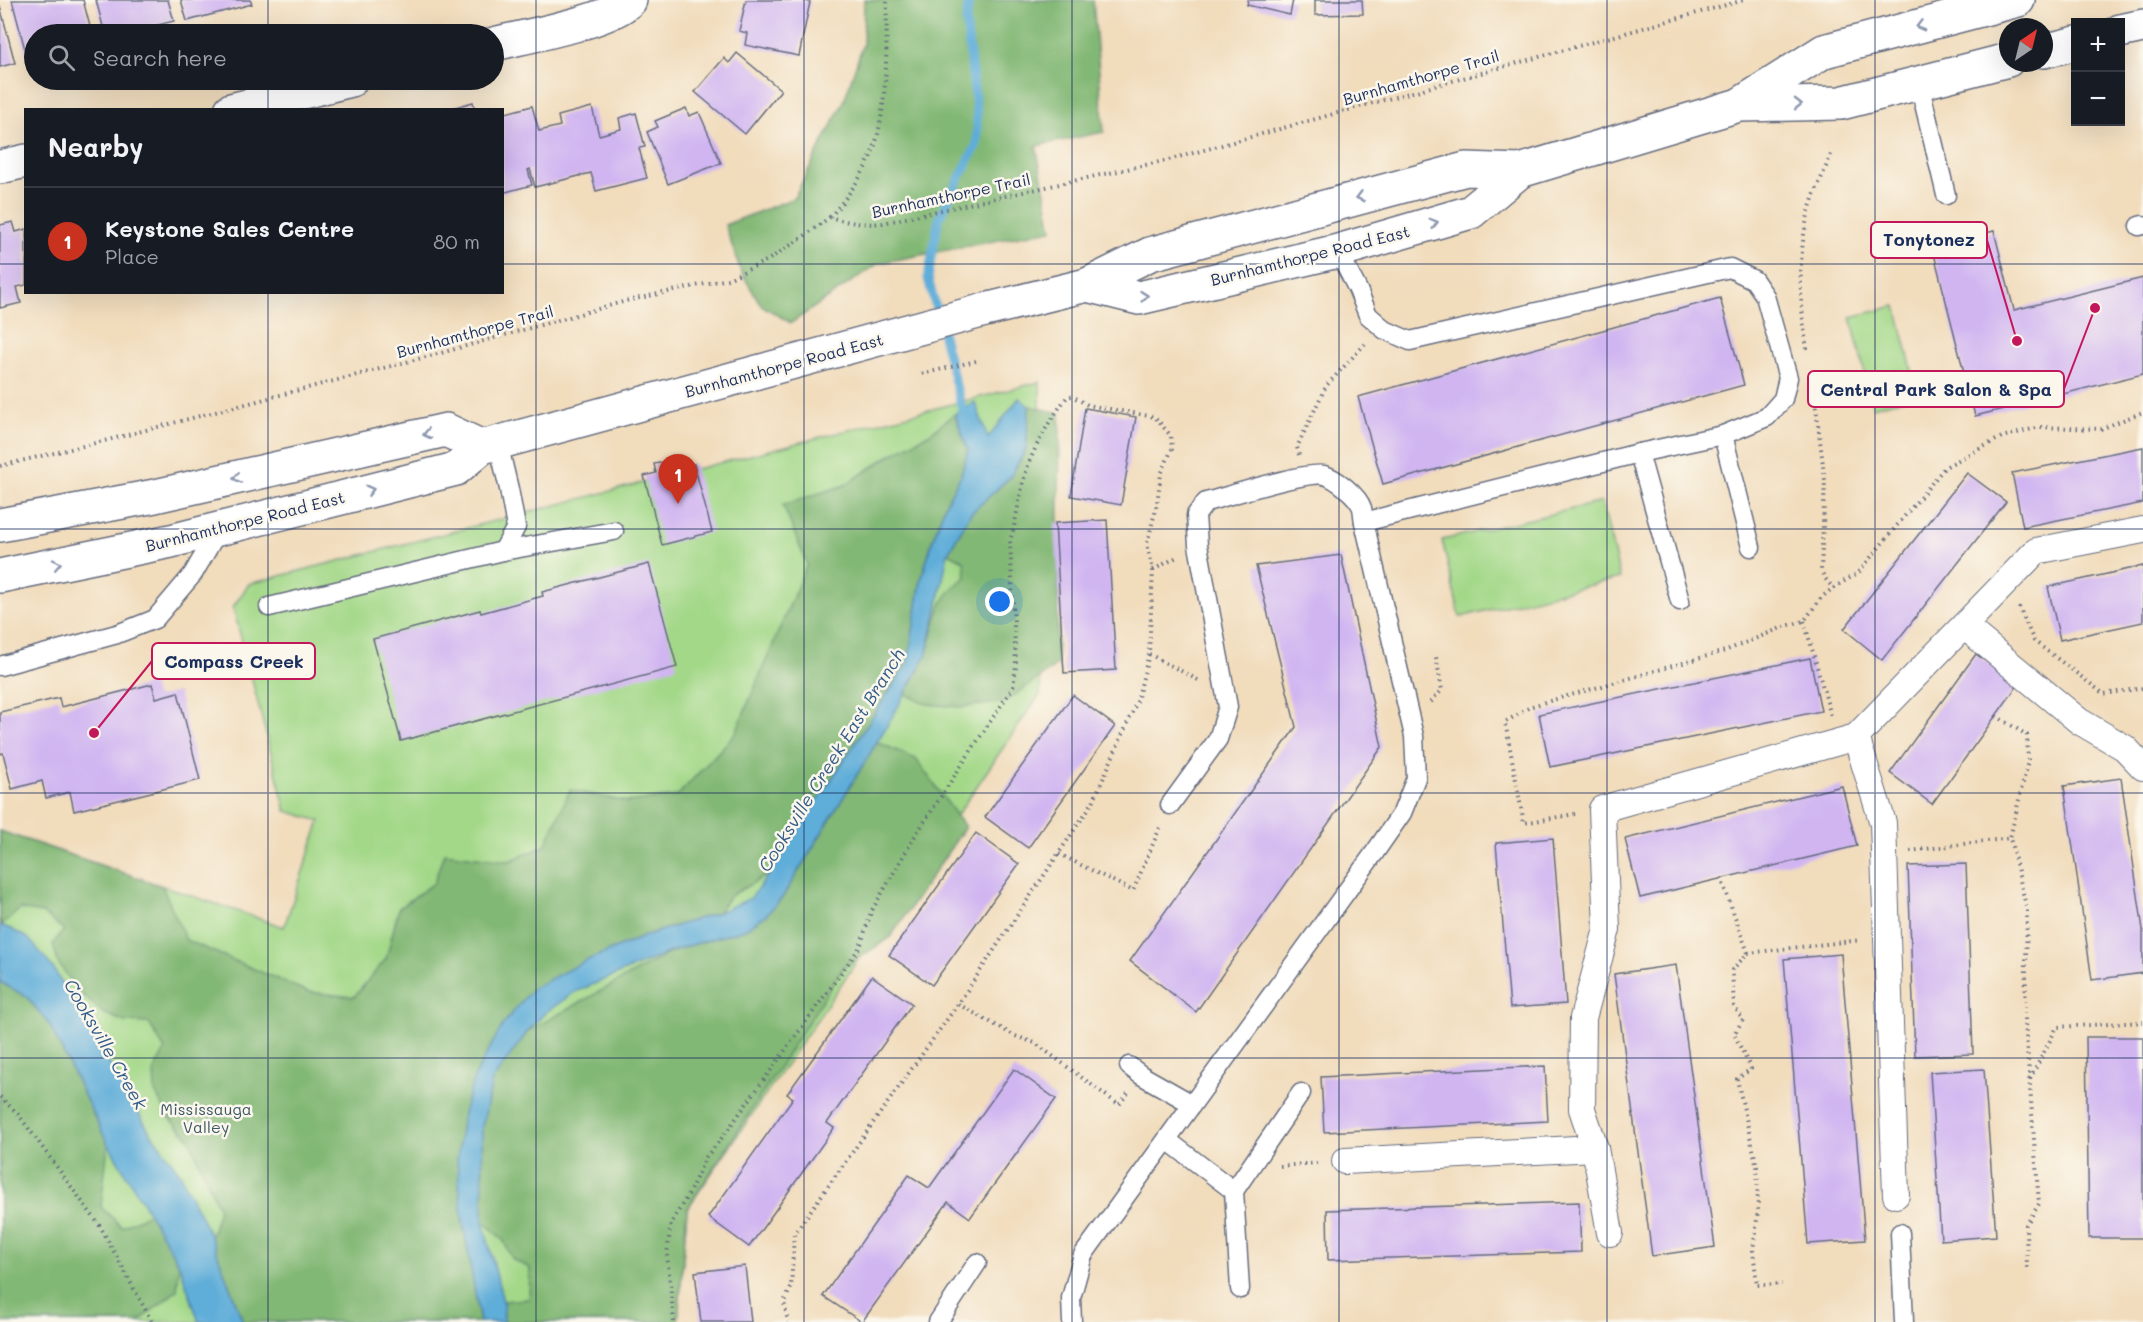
<!DOCTYPE html>
<html lang="en">
<head>
<meta charset="utf-8">
<style>
  :root { --surface:#171b24; --page:#242831; --text:#f1f3f6; --muted:#9ea1a6; --line:#363941; --accent:#c8321e }
  body { margin:0; font-family:Mali,sans-serif; background:var(--page); color:var(--text) }
  .controls { position:absolute; right:18px; top:18px; display:grid; overflow:hidden; border-radius:0px; box-shadow:0 6px 24px #0002 }
  .controls button { width:54px; height:54px; display:grid; place-items:center; padding:0; border:0; border-bottom:2px solid var(--line); background:var(--surface); color:var(--text); font:30px sans-serif }
  .compass { position:absolute; left:1999px; top:18px; width:54px; height:54px; border-radius:50%; background:var(--surface); box-shadow:0 6px 24px #0002; rotate:35deg }
  .you { position:absolute; left:1000px; top:602px; width:21px; height:21px; margin:-15px; border:4px solid #fff; border-radius:50%; background:#1a73e8; box-shadow:0 0 0 9px #1a73e833 }
  .badge { display:grid; place-items:center; width:39px; height:39px; border-radius:50%; background:var(--accent); color:#fff; font-size:20px; font-weight:700 }
  .pin { position:absolute; translate:-50% -50px; filter:drop-shadow(0 2px 3px #0008) }
  .pin::after { content:''; position:absolute; top:32px; width:21px; height:18px; background:inherit; clip-path:polygon(0 0,100% 0,50% 100%) }
  .list { margin:0; padding:0; list-style:none }
  h2 { display:flex; justify-content:space-between; align-items:center; height:78px; margin:0; padding:0 24px; font-size:26px }
  h2 small { font-size:20px; font-weight:400; color:var(--muted) }
  .list li { display:grid; grid-template-columns:39px 1fr auto; gap:18px; align-items:center; box-sizing:border-box; height:108px; padding:0 24px; border-top:2px solid var(--line) }
  .list b { display:block; font-size:22px; white-space:nowrap }
  .list p { margin:0; font-size:20px; white-space:nowrap; color:var(--muted) }
  .list em { font-size:20px; font-style:normal; color:var(--muted) }
  .icon { flex:none; width:33px; height:33px; fill:none; stroke:currentColor; stroke-width:2; stroke-linecap:round; stroke-linejoin:round }
  .map { position:relative; flex:none; width:2143px; height:1322px; overflow:hidden }
  .search { position:absolute; background:var(--surface); box-shadow:0 6px 24px #0002; left:24px; top:24px; width:480px; height:66px; display:flex; align-items:center; gap:15px; box-sizing:border-box; padding:0 21px; border-radius:33px; color:var(--muted); font-size:22px }
  .panel { position:absolute; background:var(--surface); box-shadow:0 6px 24px #0002; left:24px; top:108px; width:480px; height:186px; border-radius:0px }
  .map>svg:first-child { display:block }
  .green { fill:#a3d888; stroke:#5f8473; stroke-width:1.5 }
  .forest { fill:#82b874; stroke:#4e7469; stroke-width:1.5 }
  .water { fill:#5fadd9; stroke:#3d6e9c; stroke-width:1.5 }
  .lines { fill:none; stroke-linecap:round; stroke-linejoin:round }
  .stream { stroke:#5fadd9; stroke-width:9 }
  .building { fill:#d0b5f1 }
  .service-casing { stroke:#666c7f; stroke-width:21 }
  .pedestrian-casing { stroke:#666c7f; stroke-width:28 }
  .minor-casing { stroke:#666c7f; stroke-width:36 }
  .secondary-casing { stroke:#666c7f; stroke-width:36 }
  .path { stroke:#666c7f; stroke-width:4; stroke-dasharray:1.5 4.5; stroke-linecap:butt }
  .service { stroke:#fff; stroke-width:18 }
  .pedestrian { stroke:#fff; stroke-width:26 }
  .minor { stroke:#fff; stroke-width:33 }
  .secondary { stroke:#fff; stroke-width:33 }
  .oneway { stroke:#8d97ae }
  .grid { fill:none; stroke:#1b2f5e; stroke-width:1.5; stroke-opacity:0.55 }
  .labels { text-anchor:middle; dominant-baseline:central; stroke-width:5; stroke-linejoin:round; paint-order:stroke }
  .street-label { font-size:16px; fill:#1b2f5e; stroke:#fbf7ec }
  .park-label { font-size:16px; fill:#3d5968; stroke:#fbf7ec }
  .water-label { font-size:18px; font-style:italic; fill:#335b89; stroke:#fbf7ec }
  .leader { fill:none; stroke:#c2185b; stroke-width:2 }
  .callout-dot { fill:#c2185b; stroke:#fbf7ec; stroke-width:2 }
  .callout { fill:#fbf7ec; stroke:#c2185b; stroke-width:2 }
  .callout-label { font-size:18px; text-anchor:middle; font-weight:bold; fill:#1b2f5e }
</style>
</head>
<body>
<div class="map">
<svg width="2143" height="1322" viewBox="0 0 2143 1322">
  <rect width="100%" height="100%" fill="#fbf7ec"/>
  <filter id="ink" filterUnits="userSpaceOnUse"><feTurbulence type="fractalNoise" baseFrequency=".0167" numOctaves="2"/><feDisplacementMap in="SourceGraphic" scale="12" xChannelSelector="R" yChannelSelector="G"/><feConvolveMatrix kernelMatrix="1 2 1 2 8 2 1 2 1" color-interpolation-filters="sRGB"/></filter>
  <filter id="wash" filterUnits="userSpaceOnUse"><feTurbulence type="fractalNoise" baseFrequency=".008" numOctaves="4" result="noise"/><feDisplacementMap in="SourceGraphic" scale="24" xChannelSelector="R" yChannelSelector="G"/><feGaussianBlur stdDeviation="1.35" result="paint"/><feColorMatrix in="noise" values="0 0 0 0 0 0 0 0 0 0 0 0 0 0 0 0 0 1.4 0 .05"/><feComposite in="paint" operator="in"/></filter>
  <g filter="url(#wash)">
    <rect width="100%" height="100%" fill="#f1dcbc"/>
    <g class="green">
      <path d="M1896 306 1918 395 1873 407 1851 317Z"/>
      <path d="M1040 382V694L687 1209 678 1322H0V831L284 927 320 821 286 811 233 607 249 584 805 441Z"/>
      <path d="M1602 502 1620 578 1460 617 1442 540Z"/>
    </g>
    <g class="forest">
      <path d="M864 0H1093L1104 132 1036 146 1052 230 879 263 791 323 761 305 741 272 725 225 794 198 844 101 863 44Z"/>
      <path d="M1029 406 1060 413 1057 665 1005 702 962 707 927 704 905 694C912 682 920 670 925 657 939 624 932 600 966 577L964 561 948 553 971 513 1010 477 1026 450Z"/>
      <path d="M955 414 968 450 961 475 945 505 932 542 921 580 908 663 769 874 730 896 717 913 650 934 585 961 504 1023 462 1216 480 1322H243L211 1237 219 1209 189 1138 169 1117 155 1092 154 1070 165 1050 149 1023 125 1022 103 1013 80 993 58 963 53 944 64 930 42 913 20 909 2 925 0 919V831L162 886 186 940 308 992 354 997 386 959 399 908 434 883 444 853 509 861 545 846 570 790 627 802 677 796 735 734 807 564 783 505 845 485 889 456 930 433Z"/>
      <path d="M877 742 916 759 965 827 890 938 844 967 687 1209 678 1322H504L503 1301 529 1299 530 1268 513 1260 503 1240 483 1221 482 1127 491 1081 528 1031 675 950 745 929 782 898Z"/>
      <path d="M0 982 27 997 49 1024 108 1144 101 1207 122 1227 150 1213 179 1264 177 1290 138 1322H0Z"/>
    </g>
    <g class="water">
      <path d="M1019 398 1029 406 1026 450 1010 477 971 513 948 553 937 609 926 656 891 719 782 898 765 916 745 929 675 950 575 992 545 1013 528 1031 492 1081 482 1127 483 1221 503 1301 504 1322H480L462 1216 457 1161 463 1113 475 1075 504 1023 533 988 585 961 650 934 717 913 751 898 769 874 908 663 921 580 932 542 945 505 961 475 968 450 955 414 975 402 988 438Z"/>
      <path d="M0 925 11 929 29 939 53 968 148 1129 179 1172 211 1237 243 1322H199L179 1264 108 1144 49 1024 27 997 0 982Z"/>
    </g>
    <g class="lines">
      <path class="stream" d="M965 420 928 278 939 218 977 144V115L966 22 969 0"/>
    </g>
    <g id="blocks">
      <g class="building">
        <path d="M12 0H83L92 34H34V60L28 61Z"/>
        <path d="M96 0H168L174 21 122 34H105Z"/>
        <path d="M181 0H250L252 4 187 21Z"/>
        <path d="M746 0H800L810 2 799 56 745 45 747 33 739 31Z"/>
        <path d="M1248 0H1293L1290 15 1247 5Z"/>
        <path d="M1315 0H1362L1363 14 1315 15Z"/>
        <path d="M0 6 15 63 0 67Z"/>
        <path d="M737 53 781 90 745 134 695 92 724 58 729 63Z"/>
        <path d="M473 102 475 110H448V109Z"/>
        <path d="M532 106 539 131 560 126 558 116 592 107 599 135 621 129 619 118 636 113 645 147 639 148 647 178 596 191 591 173 535 187 530 169 528 170 532 185 502 193V114Z"/>
        <path d="M686 108 689 116 699 112 721 163 668 184 647 132 658 127 655 121Z"/>
        <path d="M13 222 16 232 26 229V285L17 287 21 303 0 308V225Z"/>
        <path d="M1994 231 2014 310 2143 278V374L1975 416 1932 246Z"/>
        <path d="M1720 298 1744 385 1383 484 1358 397Z"/>
        <path d="M1085 408 1136 417 1121 505 1071 496Z"/>
        <path d="M2143 447V503L2023 527 2012 473Z"/>
        <path d="M677 459 680 467 694 464 712 532 662 545 644 476 656 473 654 464Z"/>
        <path d="M1967 473 2006 502 1882 660 1844 629Z"/>
        <path d="M1107 520 1116 670 1064 673 1055 523Z"/>
        <path d="M1341 555 1382 747 1196 1012 1130 961 1296 727 1256 566Z"/>
        <path d="M649 564 677 667 401 741 373 639 480 610 481 613 543 596 542 592Z"/>
        <path d="M2143 566V622L2060 640 2048 587Z"/>
        <path d="M1976 654 2018 685 1932 804 1890 773Z"/>
        <path d="M1810 658 1821 711 1550 767 1539 714Z"/>
        <path d="M152 684 156 698 178 692 200 780 74 811 70 792 46 798 42 781 12 789 3 753 0 754V712L59 698 61 707Z"/>
        <path d="M1073 695 1115 726 1028 848 985 817Z"/>
        <path d="M2121 778 2143 930V973L2092 980 2064 786Z"/>
        <path d="M1842 786 1857 846 1640 898 1625 839Z"/>
        <path d="M976 833 1019 864 932 985 889 955Z"/>
        <path d="M1553 838 1566 1004 1510 1008 1496 843Z"/>
        <path d="M1966 864 1973 1054 1915 1056 1908 866Z"/>
        <path d="M1841 954 1865 1240 1808 1244 1784 959Z"/>
        <path d="M1676 965 1715 1247 1652 1256 1614 974Z"/>
        <path d="M872 976 912 1004 827 1123 834 1128 749 1247 708 1217 793 1098 787 1094Z"/>
        <path d="M2086 1037H2143V1238H2089Z"/>
        <path d="M1545 1066 1548 1121 1324 1132 1321 1077Z"/>
        <path d="M1014 1069 1056 1099 970 1218 948 1202 862 1322 823 1296 909 1175 929 1188Z"/>
        <path d="M1984 1069 1996 1236 1941 1240 1930 1072Z"/>
        <path d="M1579 1202 1581 1252 1328 1260 1327 1210Z"/>
        <path d="M745 1266 751 1322H701L695 1272Z"/>
      </g>
    </g>
  </g>
  <g filter="url(#ink)">
    <use href="#blocks" fill-opacity="0" stroke="#666c7f" stroke-width="1.5"/>
    <g class="lines">
      <g class="service-casing">
        <g id="service">
          <path d="M1919 83 1946 195"/>
          <path d="M2139 226 2143 225"/>
          <path d="M1338 251 1358 290 1368 315 1385 330 1410 341 1730 268 1754 280 1765 296 1788 378 1783 399 1767 417 1723 435 1639 453 1364 522"/>
          <path d="M1723 435 1751 547"/>
          <path d="M498 443 509 489 516 527 503 551 614 531"/>
          <path d="M1639 453 1680 601"/>
          <path d="M269 607 503 551"/>
          <path d="M0 666 117 634 155 619 193 574 219 529"/>
          <path d="M1129 1066 1141 1075 1192 1104"/>
          <path d="M1167 1140 1234 1191"/>
          <path d="M1900 1233 1904 1322"/>
          <path d="M1240 1289 1234 1191 1301 1093"/>
          <path d="M938 1322 977 1263"/>
          <path d="M1072 1322 1071 1298 1083 1255 1375 852 1402 813 1416 778 1414 736 1364 522C1363 518 1363 512 1362 508 1358 496 1336 478 1324 475 1305 471 1229 496 1206 502L1196 515 1198 545 1228 707 1218 739 1170 805"/>
        </g>
      </g>
      <g class="pedestrian-casing">
        <g id="pedestrian">
          <path d="M1964 626 2079 721 2125 748 2143 767"/>
          <path d="M1856 737 1883 823 1896 1195"/>
          <path d="M1345 1161 1595 1148"/>
          <path d="M1610 1233 1595 1148 1582 1109 1583 1018 1607 929 1602 809 1856 737 2036 551 2143 530"/>
        </g>
      </g>
      <g class="minor-casing">
        <g id="minor">
          <path d="M494 44C526 36 609 22 630 0"/>
          <path d="M231 110 351 80"/>
          <path d="M0 167 26 161"/>
        </g>
      </g>
      <g class="secondary-casing">
        <g id="secondary">
          <path d="M2120 31 2143 26"/>
          <path d="M2044 51 2076 43"/>
          <path d="M1739 105 1841 103 2008 60"/>
          <path d="M1087 285 1139 298 1338 251 1471 212 1520 171"/>
          <path d="M0 525 155 496 446 430 482 447"/>
          <path d="M0 576 171 541 456 469 482 447 985 310 1087 285 1150 254 1466 169 1520 171 1739 105 1824 51 2018 0"/>
        </g>
      </g>
      <g class="path">
        <path d="M830 217C850 194 869 168 877 138 888 94 886 45 887 0"/>
        <path d="M1807 349C1800 305 1797 259 1808 215 1813 194 1824 174 1831 154"/>
        <path d="M922 374 980 360"/>
        <path d="M1813 383 1825 481 1821 570 1824 577 1833 588"/>
        <path d="M1299 455 1297 447 1326 386 1365 344"/>
        <path d="M0 466 108 440 441 353 626 301 728 279 768 260 803 237 830 217C849 223 864 225 883 223L1168 160 1744 0"/>
        <path d="M1153 570 1177 557"/>
        <path d="M2019 607 2034 641 2104 694 2143 688"/>
        <path d="M1804 621 1831 716"/>
        <path d="M1149 654 1198 680"/>
        <path d="M1431 702 1442 690 1436 657"/>
        <path d="M1996 716 2027 735 2028 761 2010 838 2027 910 2025 1022 2039 1204 2026 1225 2027 1268"/>
        <path d="M1575 814 1524 823 1505 722 1532 706 1725 651 1786 626 1804 621 1821 598 1833 588 1858 573 1945 467 2002 437 2040 427 2101 429 2143 412"/>
        <path d="M1910 851 2010 838"/>
        <path d="M1059 854 1133 891 1161 825"/>
        <path d="M1721 878 1748 953 1732 970 1734 1006 1743 1020 1734 1034 1751 1069 1737 1079 1757 1167 1758 1211 1753 1250 1757 1285 1782 1284"/>
        <path d="M1748 953 1861 940"/>
        <path d="M958 1004 1015 1036 1035 1043 1119 1105 1128 1093"/>
        <path d="M2030 1079 2057 1027 2143 1022"/>
        <path d="M0 1097 18 1114 100 1226 152 1322"/>
        <path d="M1280 1166 1317 1163"/>
        <path d="M674 1322 667 1254 671 1223 688 1195 706 1157 721 1139 860 947 871 912 915 836 1013 687 1016 666 1010 541C1017 519 1019 495 1026 472 1035 444 1050 420 1067 397L1072 396 1088 405 1155 417 1171 436 1172 449 1161 474 1157 504 1147 544 1153 570 1149 654 1137 701 1093 802 958 1004 794 1234 791 1288 784 1302 788 1322"/>
      </g>
      <use href="#service" class="service"/>
      <use href="#pedestrian" class="pedestrian"/>
      <use href="#minor" class="minor"/>
      <use href="#secondary" class="secondary"/>
    </g>
    <defs><path id="oneway-chevron" d="M-2-3.5L2.5 0L-2 3.5" fill="none" stroke-width="1.6" stroke-linecap="round" stroke-linejoin="round" transform="scale(1.5)"/></defs>
    <g class="oneway">
      <use href="#oneway-chevron" transform="translate(1920 26) rotate(165)"/>
      <use href="#oneway-chevron" transform="translate(1798 104) rotate(-1)"/>
      <use href="#oneway-chevron" transform="translate(1360 197) rotate(165)"/>
      <use href="#oneway-chevron" transform="translate(1434 223) rotate(-16)"/>
      <use href="#oneway-chevron" transform="translate(1144 296) rotate(-6)"/>
      <use href="#oneway-chevron" transform="translate(427 434) rotate(167)"/>
      <use href="#oneway-chevron" transform="translate(237 478) rotate(168)"/>
      <use href="#oneway-chevron" transform="translate(370 490) rotate(-14)"/>
      <use href="#oneway-chevron" transform="translate(57 564) rotate(-12)"/>
    </g>
  </g>
  <path class="grid" d="M268 0V34M536 0V1322M804 0V1322M1072 0V1322M1339 0V1322M1607 0V1322M1875 0V1322M268 80V110M0 264H26M502 264H2143M268 292V1322M0 529H2143M0 793H2143M0 1058H2143"/>
  <g class="labels">
    <g class="street-label">
      <text transform="translate(1421 77) rotate(-16)">Burnhamthorpe Trail</text>
      <text transform="translate(951 195) rotate(-12)">Burnhamthorpe Trail</text>
      <text transform="translate(1310 255) rotate(-14)">Burnhamthorpe Road East</text>
      <text transform="translate(475 331) rotate(-15)">Burnhamthorpe Trail</text>
      <text transform="translate(784 365) rotate(-15)">Burnhamthorpe Road East</text>
      <text transform="translate(245 521) rotate(-14)">Burnhamthorpe Road East</text>
    </g>
    <g class="park-label">
      <text x="206" y="1108">Mississauga<tspan x="206" dy="18">Valley</tspan></text>
    </g>
    <g class="water-label">
      <text transform="translate(831 760) rotate(-58)">Cooksville Creek East Branch</text>
      <text transform="translate(106 1044) rotate(60)">Cooksville Creek</text>
    </g>
  </g>
  <path class="leader" d="M2017 341L1987 240M2095 308L2064 389M94 733L152 661"/>
  <g class="callout-dot">
    <circle cx="2017" cy="341" r="6"/>
    <circle cx="2095" cy="308" r="6"/>
    <circle cx="94" cy="733" r="6"/>
  </g>
  <g class="callout">
    <rect x="1871" y="222" width="116" height="36" rx="6"/>
    <rect x="1808" y="371" width="256" height="36" rx="6"/>
    <rect x="152" y="643" width="163" height="36" rx="6"/>
  </g>
  <g class="callout-label">
    <text x="1929" y="246">Tonytonez</text>
    <text x="1936" y="396">Central Park Salon &amp; Spa</text>
    <text x="234" y="668">Compass Creek</text>
  </g>
</svg>
<div class="controls">
<button>+</button>
<button>−</button>
</div>
<svg class="compass" viewBox="-18 -18 36 36"><path d="M0-13l5 13h-10z" fill="#e53935"/><path d="M0 13l5-13h-10z" fill="#9ea1a6"/></svg>
<div class="you"></div>
<div class="pin badge" style="left:678px;top:504px">1</div>
<div class="search"><svg class="icon" aria-label="search" viewBox="0 0 24 24"><circle cx="10" cy="10" r="6"/><path d="M15 15l6 6"/></svg>Search here</div>
<section class="panel">
<h2>Nearby<small></small></h2>
<ul class="list">
<li><span class="badge">1</span><div><b>Keystone Sales Centre</b><p>Place</p></div><em>80 m</em></li>
</ul>
</section>
</div>
</body>
</html>
